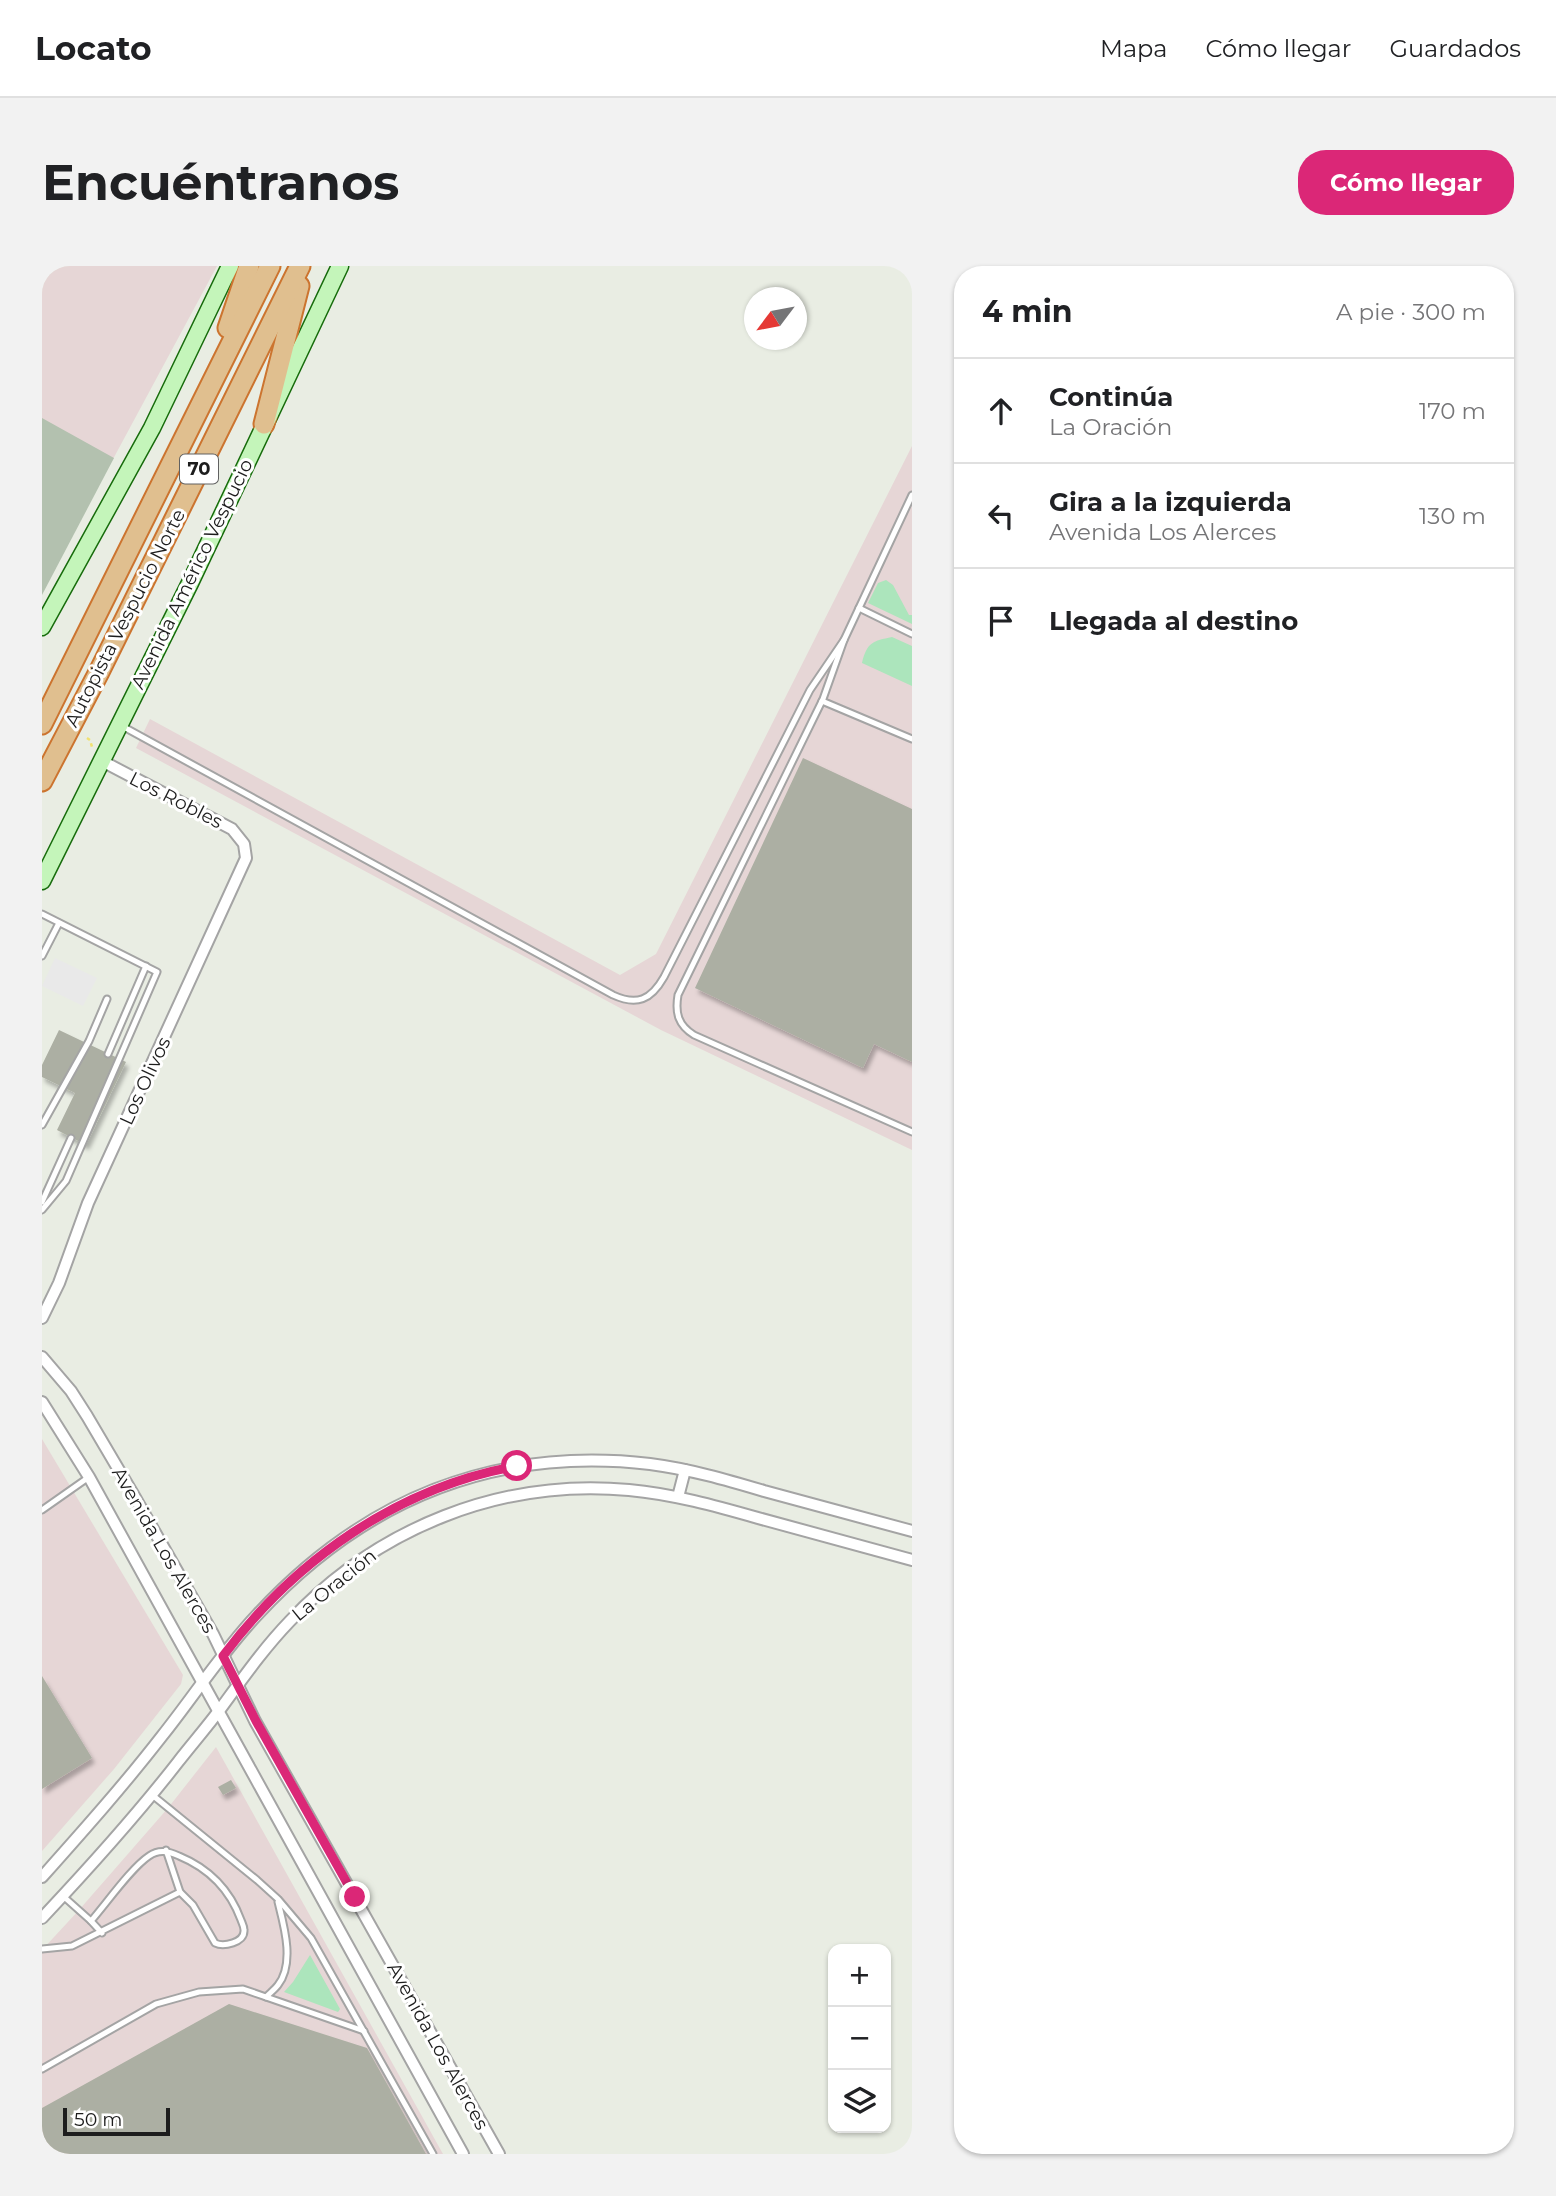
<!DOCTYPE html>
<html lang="es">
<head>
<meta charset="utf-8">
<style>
  :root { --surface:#fff; --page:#f2f2f2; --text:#202124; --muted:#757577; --line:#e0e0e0; --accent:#db2777 }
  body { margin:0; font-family:Montserrat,sans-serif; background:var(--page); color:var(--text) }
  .controls { position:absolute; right:21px; bottom:21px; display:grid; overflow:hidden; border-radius:14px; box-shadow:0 2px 5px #0004 }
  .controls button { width:63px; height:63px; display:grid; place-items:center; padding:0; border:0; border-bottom:2px solid var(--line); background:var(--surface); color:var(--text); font:35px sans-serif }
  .compass { position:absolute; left:702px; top:21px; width:63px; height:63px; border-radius:50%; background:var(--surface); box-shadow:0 2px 5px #0004; rotate:238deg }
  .scale { position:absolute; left:21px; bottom:18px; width:107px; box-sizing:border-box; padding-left:7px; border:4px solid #1d1d1d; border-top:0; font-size:19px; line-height:24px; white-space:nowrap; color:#1d1d1d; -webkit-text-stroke:5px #fff; paint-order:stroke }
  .stop { position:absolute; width:21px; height:21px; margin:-16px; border:5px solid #db2777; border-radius:50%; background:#fff }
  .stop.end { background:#db2777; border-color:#fff; box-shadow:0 2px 7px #0008 }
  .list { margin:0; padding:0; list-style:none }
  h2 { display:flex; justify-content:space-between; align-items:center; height:91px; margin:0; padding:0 28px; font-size:30px }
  h2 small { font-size:23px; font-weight:400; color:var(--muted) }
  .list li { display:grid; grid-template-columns:46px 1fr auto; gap:21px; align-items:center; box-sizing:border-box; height:105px; padding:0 28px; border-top:2px solid var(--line) }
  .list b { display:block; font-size:26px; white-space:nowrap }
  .list p { margin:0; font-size:23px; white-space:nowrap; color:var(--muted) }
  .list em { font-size:23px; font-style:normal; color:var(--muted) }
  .icon { flex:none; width:38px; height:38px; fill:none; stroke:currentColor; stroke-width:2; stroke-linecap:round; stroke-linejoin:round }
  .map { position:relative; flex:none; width:870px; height:1888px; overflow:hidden; border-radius:28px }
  header { display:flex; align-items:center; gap:42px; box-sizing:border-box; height:98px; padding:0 35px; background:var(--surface); border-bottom:2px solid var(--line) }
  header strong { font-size:33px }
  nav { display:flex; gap:38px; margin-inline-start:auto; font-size:24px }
  .intro { display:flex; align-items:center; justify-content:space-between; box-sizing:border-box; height:168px; padding:0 42px }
  h1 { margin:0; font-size:49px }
  .button { padding:18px 32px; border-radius:28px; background:var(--accent); color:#fff; font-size:24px; font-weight:700 }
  main { display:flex; gap:42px; padding:0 42px }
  aside { flex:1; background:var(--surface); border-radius:28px; box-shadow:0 2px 5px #0004 }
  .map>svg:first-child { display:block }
  .industrial { fill:#e6d6d6 }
  .construction { fill:#b3c1af }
  .grass { fill:#ace5bc }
  .parking { fill:#e9e9e9 }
  .building { fill:#acafa3; filter:url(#shadow) }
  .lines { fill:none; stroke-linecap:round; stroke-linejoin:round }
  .lane-casing { stroke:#a4a4a4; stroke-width:9 }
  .street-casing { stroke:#a4a4a4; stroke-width:14 }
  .secondary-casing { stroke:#176c0c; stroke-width:19 }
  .highway-casing { stroke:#cc742f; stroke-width:23 }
  .path { stroke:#f0e171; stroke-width:2.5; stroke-dasharray:3.5 3.5; stroke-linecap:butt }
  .lane { stroke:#fff; stroke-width:5 }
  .street { stroke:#fff; stroke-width:10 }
  .secondary { stroke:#c4f5ba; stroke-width:16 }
  .highway { stroke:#e0bf8f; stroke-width:19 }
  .route { stroke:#db2777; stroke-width:9 }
  .labels { text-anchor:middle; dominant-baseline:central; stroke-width:6; stroke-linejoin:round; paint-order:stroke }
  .shield { fill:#fff; stroke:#616161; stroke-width:2 }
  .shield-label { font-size:18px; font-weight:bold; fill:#1d1d1d }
  .street-label { font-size:19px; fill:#1d1d1d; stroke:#fff }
</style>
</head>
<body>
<header>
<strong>Locato</strong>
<nav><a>Mapa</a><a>Cómo llegar</a><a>Guardados</a></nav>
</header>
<div class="intro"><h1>Encuéntranos</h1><a class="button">Cómo llegar</a></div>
<main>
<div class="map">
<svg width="870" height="1888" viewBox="0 0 870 1888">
  <defs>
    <filter id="shadow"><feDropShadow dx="3" dy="5" stdDeviation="2" flood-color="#0004"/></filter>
  </defs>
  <rect width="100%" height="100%" fill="#e9ede3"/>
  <g class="industrial">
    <path d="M0 0H175L0 325Z"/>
    <path d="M870 180V884L619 764 94 482 108 453 578 709 614 688Z"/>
    <path d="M0 1173 141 1409 139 1418 72 1503 0 1585Z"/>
    <path d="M174 1481 401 1888H0V1684L37 1644 126 1542Z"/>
  </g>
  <path class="construction" d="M0 152 72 192 0 329Z"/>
  <g class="grass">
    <path d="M844 314 851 319 867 349H870V358L826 337 836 317Z"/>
    <path d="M850 371 870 380V420L820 397C825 376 831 375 850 371Z"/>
    <path d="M268 1689 298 1743 296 1746 242 1726 251 1716Z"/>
  </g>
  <path class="parking" d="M13 692 55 712 41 740 0 720Z"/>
  <g class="building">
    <path d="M761 492 870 543V796L832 778 821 802 653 722Z"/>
    <path d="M17 764 84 796 44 879 15 864 33 827 0 811V799Z"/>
    <path d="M0 1410 50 1492 0 1523Z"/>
    <path d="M189 1514 194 1522 181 1529 176 1521Z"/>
    <path d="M187 1738 325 1782 384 1888H0V1842Z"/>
  </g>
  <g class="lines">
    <g class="lane-casing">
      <g id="lane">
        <path d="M870 229 802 374 781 433 636 729C633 747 636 759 652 769L870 866"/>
        <path d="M817 342 870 368"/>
        <path d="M780 435 870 473"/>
        <path d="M80 460 571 729C595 740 609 734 622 711L768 424 802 374"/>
        <path d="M0 648 115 706 24 915 0 944"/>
        <path d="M0 690 17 657"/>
        <path d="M66 788 104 700"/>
        <path d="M0 859 47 775 65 733"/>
        <path d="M0 936 29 872"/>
        <path d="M0 1244 47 1211"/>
        <path d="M109 1528 215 1614 236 1633 269 1672 391 1888"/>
        <path d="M124 1584 138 1626"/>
        <path d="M21 1630 49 1655"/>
        <path d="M0 1683 30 1680 138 1626 151 1639 173 1677C181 1681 203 1677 202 1664 202 1660 200 1657 199 1654 188 1624 166 1602 137 1590 126 1585 117 1583 107 1590 89 1602 64 1638 49 1655L60 1667"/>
        <path d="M224 1731 322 1765"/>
        <path d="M0 1803 114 1738 157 1726 201 1723 224 1731C228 1727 233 1723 236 1719 253 1697 242 1660 236 1636"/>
      </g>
    </g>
    <g class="street-casing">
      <g id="street">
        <path d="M0 1052 17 1017 46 937 204 592 202 578 190 563 60 495"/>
        <path d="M0 1091 29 1125 45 1150 91 1228 171 1368 213 1455 457 1888"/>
        <path d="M0 1136 47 1211 421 1888"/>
        <path d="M636 1231 643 1204"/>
        <path d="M0 1611C41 1565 82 1519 120 1470 152 1430 180 1386 215 1349 321 1234 452 1180 608 1198 647 1203 685 1214 722 1225 771 1238 821 1252 870 1265"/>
        <path d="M0 1652C47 1602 94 1550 136 1496 150 1478 165 1461 179 1442 201 1412 222 1382 248 1355 335 1262 459 1212 587 1224 631 1228 674 1240 716 1252 768 1266 819 1280 870 1294"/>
      </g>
    </g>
    <g class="secondary-casing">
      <g id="secondary">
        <path d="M0 361 110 162 188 0"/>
        <path d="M0 615 148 317 298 0"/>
      </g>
    </g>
    <g class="highway-casing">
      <g id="highway">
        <path d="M186 62 207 0"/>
        <path d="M222 158 257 20"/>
        <path d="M0 458 228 0"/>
        <path d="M0 515 57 406 258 0"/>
      </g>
    </g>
    <path class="path" d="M45 472 48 474 50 481"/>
    <use href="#lane" class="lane"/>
    <use href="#street" class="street"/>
    <use href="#secondary" class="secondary"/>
    <use href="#highway" class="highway"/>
  </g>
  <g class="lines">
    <path class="route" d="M313 1631 214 1455 181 1390C253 1294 356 1221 475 1200"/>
  </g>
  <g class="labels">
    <rect class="shield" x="138" y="188.5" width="38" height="29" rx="5"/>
    <g class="shield-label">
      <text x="157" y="203">70</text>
    </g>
    <g class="street-label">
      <text transform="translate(150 308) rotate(-64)">Avenida Américo Vespucio</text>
      <text transform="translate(83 352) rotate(-63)">Autopista Vespucio Norte</text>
      <text transform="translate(134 534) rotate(27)">Los Robles</text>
      <text transform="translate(103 815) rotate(-65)">Los Olivos</text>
      <text transform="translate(122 1284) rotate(60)">Avenida Los Alerces</text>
      <text transform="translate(292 1319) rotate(-39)">La Oración</text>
      <text transform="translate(396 1780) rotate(61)">Avenida Los Alerces</text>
    </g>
  </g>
</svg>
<div class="controls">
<button>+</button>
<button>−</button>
<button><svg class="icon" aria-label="layers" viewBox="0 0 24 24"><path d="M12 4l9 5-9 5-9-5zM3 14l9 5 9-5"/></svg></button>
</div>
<svg class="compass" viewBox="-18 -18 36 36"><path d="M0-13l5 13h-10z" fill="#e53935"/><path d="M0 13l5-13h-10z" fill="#757577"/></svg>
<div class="scale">50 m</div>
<div class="stop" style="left:475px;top:1200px"></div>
<div class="stop end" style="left:313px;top:1631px"></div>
</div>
<aside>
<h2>4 min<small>A pie · 300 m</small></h2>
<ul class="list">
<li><svg class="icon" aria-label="ahead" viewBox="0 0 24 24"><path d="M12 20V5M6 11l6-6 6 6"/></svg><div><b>Continúa</b><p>La Oración</p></div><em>170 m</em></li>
<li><svg class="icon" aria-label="left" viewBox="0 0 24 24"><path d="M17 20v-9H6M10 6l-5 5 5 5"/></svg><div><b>Gira a la izquierda</b><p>Avenida Los Alerces</p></div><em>130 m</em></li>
<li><svg class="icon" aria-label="arrive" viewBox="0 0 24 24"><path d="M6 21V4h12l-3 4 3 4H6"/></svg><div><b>Llegada al destino</b></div></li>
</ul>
</aside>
</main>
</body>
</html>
